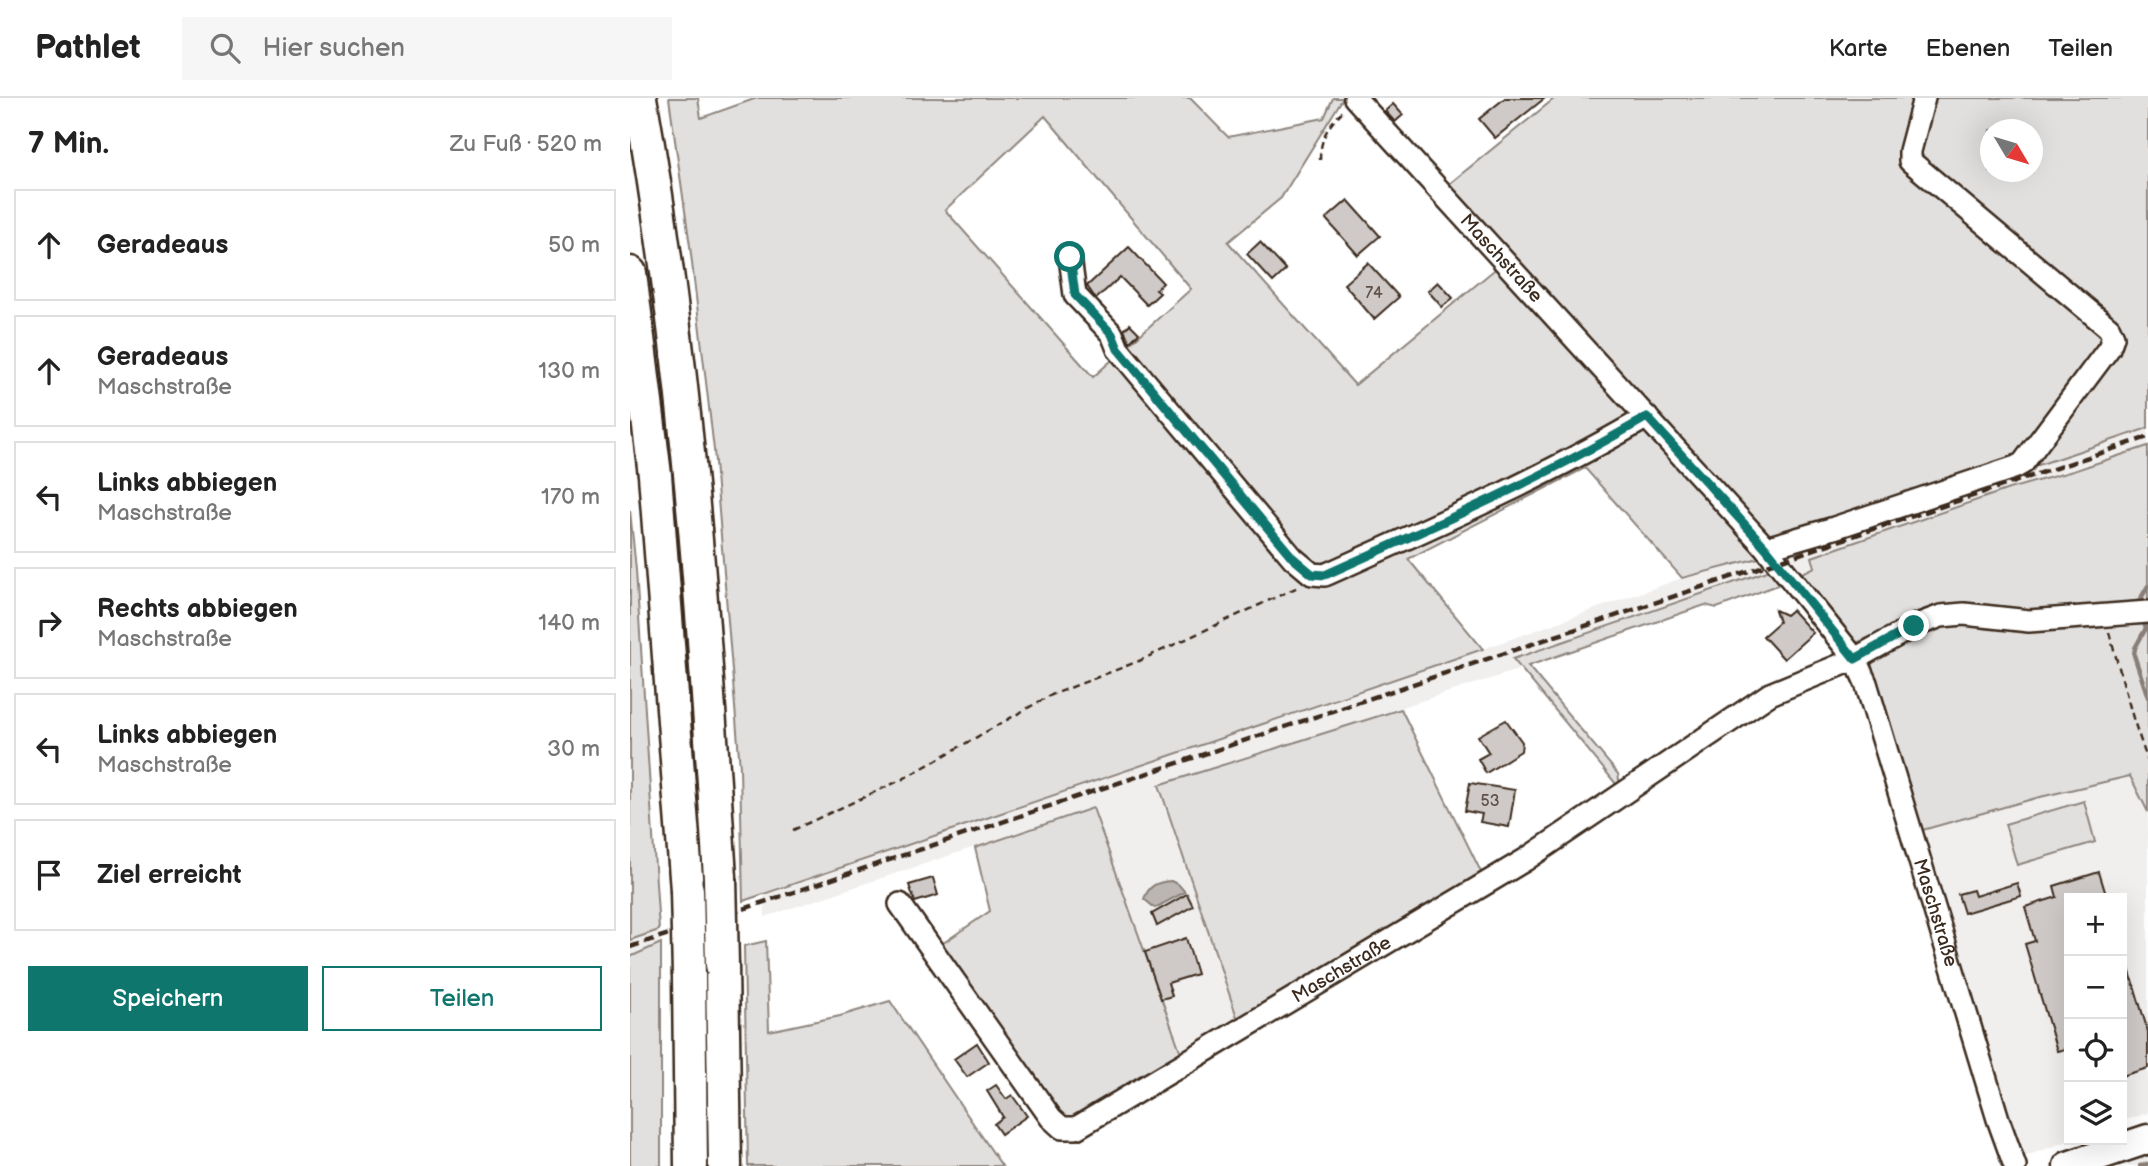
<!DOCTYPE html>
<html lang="de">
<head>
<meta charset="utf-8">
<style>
  :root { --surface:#fff; --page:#f6f6f6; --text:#222; --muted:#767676; --line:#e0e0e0; --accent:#0f766e }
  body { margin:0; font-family:"Balsamiq Sans",sans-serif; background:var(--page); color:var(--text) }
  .controls { position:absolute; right:21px; bottom:21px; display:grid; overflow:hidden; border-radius:0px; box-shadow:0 7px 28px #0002 }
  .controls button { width:63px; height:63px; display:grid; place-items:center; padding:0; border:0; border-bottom:2px solid var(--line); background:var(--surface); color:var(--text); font:35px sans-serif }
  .compass { position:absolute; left:1350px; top:21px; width:63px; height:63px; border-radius:50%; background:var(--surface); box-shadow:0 7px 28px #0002; rotate:128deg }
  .stop { position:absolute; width:21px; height:21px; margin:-16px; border:5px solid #0f766e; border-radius:50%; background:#fff }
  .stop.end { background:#0f766e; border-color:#fff; box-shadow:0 2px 7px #0008 }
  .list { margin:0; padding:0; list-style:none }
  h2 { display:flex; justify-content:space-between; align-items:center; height:91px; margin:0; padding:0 28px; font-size:30px }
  h2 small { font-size:23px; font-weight:400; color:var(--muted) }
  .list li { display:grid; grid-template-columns:46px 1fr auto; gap:21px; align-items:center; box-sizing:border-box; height:112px; margin:0 14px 14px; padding:0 14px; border:2px solid var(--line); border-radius:0px }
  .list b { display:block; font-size:26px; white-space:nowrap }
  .list p { margin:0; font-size:23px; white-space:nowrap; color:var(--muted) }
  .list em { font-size:23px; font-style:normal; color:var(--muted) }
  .actions { display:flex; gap:14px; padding:21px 28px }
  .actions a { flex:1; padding:16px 0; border:2px solid var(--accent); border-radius:0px; text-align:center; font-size:24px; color:var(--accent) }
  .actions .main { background:var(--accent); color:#fff }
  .icon { flex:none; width:38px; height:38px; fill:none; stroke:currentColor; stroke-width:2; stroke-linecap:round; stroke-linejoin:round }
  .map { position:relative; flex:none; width:1518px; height:1068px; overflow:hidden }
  header { display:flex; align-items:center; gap:42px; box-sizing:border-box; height:98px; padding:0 35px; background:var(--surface); border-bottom:2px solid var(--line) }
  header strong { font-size:33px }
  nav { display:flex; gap:38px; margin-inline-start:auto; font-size:24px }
  .search { width:490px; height:63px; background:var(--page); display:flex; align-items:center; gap:18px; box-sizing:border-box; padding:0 24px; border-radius:0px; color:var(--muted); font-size:26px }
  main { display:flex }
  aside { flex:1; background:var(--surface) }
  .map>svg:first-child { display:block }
  .built { fill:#f1efee }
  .green { fill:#e2e0de; stroke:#8e857e; stroke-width:2; fill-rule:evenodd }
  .water { fill:#bcb6b3; stroke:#887e77; stroke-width:2 }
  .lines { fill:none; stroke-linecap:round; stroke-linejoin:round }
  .stream { stroke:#887e77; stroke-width:4.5 }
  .building { fill:#cfcac7; stroke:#3b2a1e; stroke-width:2 }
  .minor-casing { stroke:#3b2a1e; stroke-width:26 }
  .major-casing { stroke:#3b2a1e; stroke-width:33 }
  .highway-casing { stroke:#3b2a1e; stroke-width:37 }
  .path { stroke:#3b2a1e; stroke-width:2.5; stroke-dasharray:7 5; stroke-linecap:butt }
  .minor { stroke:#fff; stroke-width:21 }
  .major { stroke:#fff; stroke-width:28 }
  .highway { stroke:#fff; stroke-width:32 }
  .rail { stroke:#3b2a1e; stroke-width:4.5; stroke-dasharray:10 5; stroke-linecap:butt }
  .highway-bridge-casing { stroke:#3b2a1e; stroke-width:37; stroke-linecap:butt }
  .highway-bridge { stroke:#fff; stroke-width:32 }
  .route { stroke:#0f766e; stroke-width:9 }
  .labels { text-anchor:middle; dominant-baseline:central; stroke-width:5; stroke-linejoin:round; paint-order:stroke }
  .number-label { font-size:16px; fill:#605248 }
  .street-label { font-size:19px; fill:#3b2a1e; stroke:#fff }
</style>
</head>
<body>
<header>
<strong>Pathlet</strong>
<div class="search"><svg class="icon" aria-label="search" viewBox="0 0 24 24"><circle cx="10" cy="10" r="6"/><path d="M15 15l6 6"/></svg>Hier suchen</div>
<nav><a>Karte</a><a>Ebenen</a><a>Teilen</a></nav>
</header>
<main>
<aside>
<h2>7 Min.<small>Zu Fuß · 520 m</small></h2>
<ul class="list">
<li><svg class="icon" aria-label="ahead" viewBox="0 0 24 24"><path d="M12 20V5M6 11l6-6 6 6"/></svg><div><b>Geradeaus</b></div><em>50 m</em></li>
<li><svg class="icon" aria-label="ahead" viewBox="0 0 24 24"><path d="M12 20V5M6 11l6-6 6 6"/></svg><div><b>Geradeaus</b><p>Maschstraße</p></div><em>130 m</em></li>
<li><svg class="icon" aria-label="left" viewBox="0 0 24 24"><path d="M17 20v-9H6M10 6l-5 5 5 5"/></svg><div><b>Links abbiegen</b><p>Maschstraße</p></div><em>170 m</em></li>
<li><svg class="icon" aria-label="right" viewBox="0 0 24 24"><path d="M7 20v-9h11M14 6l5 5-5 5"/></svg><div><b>Rechts abbiegen</b><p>Maschstraße</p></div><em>140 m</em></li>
<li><svg class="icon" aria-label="left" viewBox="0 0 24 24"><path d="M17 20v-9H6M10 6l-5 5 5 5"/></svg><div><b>Links abbiegen</b><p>Maschstraße</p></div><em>30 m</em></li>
<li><svg class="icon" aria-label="arrive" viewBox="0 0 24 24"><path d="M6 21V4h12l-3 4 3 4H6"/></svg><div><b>Ziel erreicht</b></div></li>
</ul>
<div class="actions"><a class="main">Speichern</a><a>Teilen</a></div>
</aside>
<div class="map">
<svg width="1518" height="1068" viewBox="0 0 1518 1068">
  <rect width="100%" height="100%" fill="#fff"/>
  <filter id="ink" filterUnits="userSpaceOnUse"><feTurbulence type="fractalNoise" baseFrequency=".0143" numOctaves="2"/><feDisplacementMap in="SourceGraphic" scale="14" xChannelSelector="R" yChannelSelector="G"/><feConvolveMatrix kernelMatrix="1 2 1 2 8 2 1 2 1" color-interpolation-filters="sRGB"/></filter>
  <g filter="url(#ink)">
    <g class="built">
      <path d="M1518 330V348L1443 373 1379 391 1183 459 1185 469 1164 479 1155 467 884 560 891 571 529 687 609 925 552 958 462 710 135 819 134 796 853 551 1052 480 1148 455Z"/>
      <path d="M1500 678 1518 714V1015L1492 1023V800H1439L1441 1042 1396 1058 1386 1051 1289 733 1406 700Z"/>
      <path d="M29 832 31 845 0 859V842Z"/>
      <path d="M1518 1057V1068H1481L1498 1062Z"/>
    </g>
    <g class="green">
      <path d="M39 0H68L71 20 127 0H560L598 39 694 20 703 0H713L651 100 598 144 725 287 869 168 807 96 925 0H1518V330L1148 455 1052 480 955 370 778 461 853 551 113 803 110 670 84 352 60 148ZM415 18 561 191 463 279 315 112ZM1360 32H1402V74H1360Z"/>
      <path d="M1518 348V714L1500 678 1406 700 1289 733 1241 581 1242 564 1255 549 1295 529 1437 513 1308 508 1222 547 1164 479 1185 469 1182 459 1379 391 1443 373Z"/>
      <path d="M0 412 6 472 29 832 0 842Z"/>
      <path d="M1146 470 1153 485 1087 510 1075 507 898 568 988 676 991 692 883 561Z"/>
      <path d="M771 611 855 782 609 925 529 687Z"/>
      <path d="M1454 703 1465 744 1387 767 1375 726Z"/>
      <path d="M463 710 552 958 449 1022H437L425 1017 306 850 360 813 345 750Z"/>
      <path d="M136 843 139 933 210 918 260 903 372 1068H118L114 848Z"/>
      <path d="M31 845V1068H0V859Z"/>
    </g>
    <path class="water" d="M541 783 549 787 555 794 525 810 514 801C519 787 527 784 541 783Z"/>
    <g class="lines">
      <g class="stream">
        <path d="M1507 507 1518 488"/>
        <path d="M1512 521 1516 530 1505 550 1504 557 1518 599"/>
        <path d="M1510 1068 1518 1066"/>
      </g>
    </g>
    <g class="building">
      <path d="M875 0H915L865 40 849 21Z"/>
      <path d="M763 6 773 17 765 24 755 13Z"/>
      <path d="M718 102 750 138 728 157 696 121Z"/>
      <path d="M630 144 656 172 643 184 617 156Z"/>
      <path d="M499 149 533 185 526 192 530 195 517 207 490 179 466 201 457 188Z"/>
      <path d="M738 165 769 199 744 221 714 186Z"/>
      <path d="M808 184 823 200 812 209 798 193Z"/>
      <path d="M500 226 509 235 500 244 494 232Z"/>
      <path d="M1145 512 1156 517 1162 512 1183 535 1154 561 1133 538 1149 524Z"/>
      <path d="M876 622 892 644 891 653 856 675 848 661 859 655 848 638Z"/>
      <path d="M840 685 885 692 879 729 850 724 852 716 835 713Z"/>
      <path d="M1469 774 1477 800H1439V950L1427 953 1395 846 1405 843 1395 809 1427 799 1424 788Z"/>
      <path d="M303 780 308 797 285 804 279 787Z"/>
      <path d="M1387 785 1391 798 1334 815 1328 796 1343 792 1345 798Z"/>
      <path d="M557 796 563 808 527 828 522 816Z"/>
      <path d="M556 840 567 876 538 885 542 898 531 901 515 854Z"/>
      <path d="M1492 857H1495L1518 934V970L1492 978Z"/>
      <path d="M347 945 359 964 337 979 324 961Z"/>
      <path d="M366 987 376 1001 382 997 397 1018 371 1036 364 1026 373 1019 357 993Z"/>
    </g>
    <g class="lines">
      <g class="minor-casing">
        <g id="minor">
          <path id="s1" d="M725 0 1136 450 1225 561 1236 585 1368 1021 1385 1068"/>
          <path d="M440 159 445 197 482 236 488 251 663 460 682 476 695 477C804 428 914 380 1017 319"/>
          <path d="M1136 450 1204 430 1386 369 1393 365 1479 250 1483 239 1479 230 1280 63V53L1294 0"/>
          <path id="s2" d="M270 806 421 1020 432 1030H446L895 762 1140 596 1225 561 1284 528 1311 518 1334 516 1399 523 1518 514"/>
        </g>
      </g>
      <g class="major-casing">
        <path id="major" d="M1438 1068 1518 1041"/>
      </g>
      <g class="highway-casing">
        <g id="highway">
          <path d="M10 0C56 258 74 519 90 780"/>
          <path d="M0 175 25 377 57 792"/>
          <path d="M92 867 95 1068"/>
          <path d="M59 877 61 1068"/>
        </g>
      </g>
      <g class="path">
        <path d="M690 62C690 41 698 27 713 13"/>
        <path d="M1479 534 1503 620 1518 664"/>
        <path d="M163 732 273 681 419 598 509 563 670 488"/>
      </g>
      <use href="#minor" class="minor"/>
      <use href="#major" class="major"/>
      <use href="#highway" class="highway"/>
      <path class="rail" d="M0 849 1518 339"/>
      <g class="highway-bridge-casing">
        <g id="highway-bridge">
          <path d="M90 780 92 867"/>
          <path d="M57 792 59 877"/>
        </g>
      </g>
      <use href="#highway-bridge" class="highway-bridge"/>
    </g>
  </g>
  <g class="lines" filter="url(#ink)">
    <path class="route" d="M440 159 445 197 482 236 488 251 663 460 682 476 695 477C804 428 914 380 1017 319L1136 450 1225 561 1284 528"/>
  </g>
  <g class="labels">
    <g class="number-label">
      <text x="744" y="195">74</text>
      <text x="860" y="703">53</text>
    </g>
    <g class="street-label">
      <text stroke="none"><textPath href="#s1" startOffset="217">Maschstraße</textPath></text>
      <text stroke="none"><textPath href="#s1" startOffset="1018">Maschstraße</textPath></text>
      <text stroke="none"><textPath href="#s2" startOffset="600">Maschstraße</textPath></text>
    </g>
  </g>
</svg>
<div class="controls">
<button>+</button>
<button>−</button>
<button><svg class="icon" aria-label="locate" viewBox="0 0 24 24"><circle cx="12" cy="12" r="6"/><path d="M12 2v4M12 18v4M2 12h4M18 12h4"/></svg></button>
<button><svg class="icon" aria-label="layers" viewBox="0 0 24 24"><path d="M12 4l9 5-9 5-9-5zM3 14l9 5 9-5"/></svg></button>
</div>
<svg class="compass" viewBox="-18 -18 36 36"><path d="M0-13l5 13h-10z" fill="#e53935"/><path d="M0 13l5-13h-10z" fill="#767676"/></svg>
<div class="stop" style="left:440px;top:159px"></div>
<div class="stop end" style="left:1284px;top:528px"></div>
</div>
</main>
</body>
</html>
